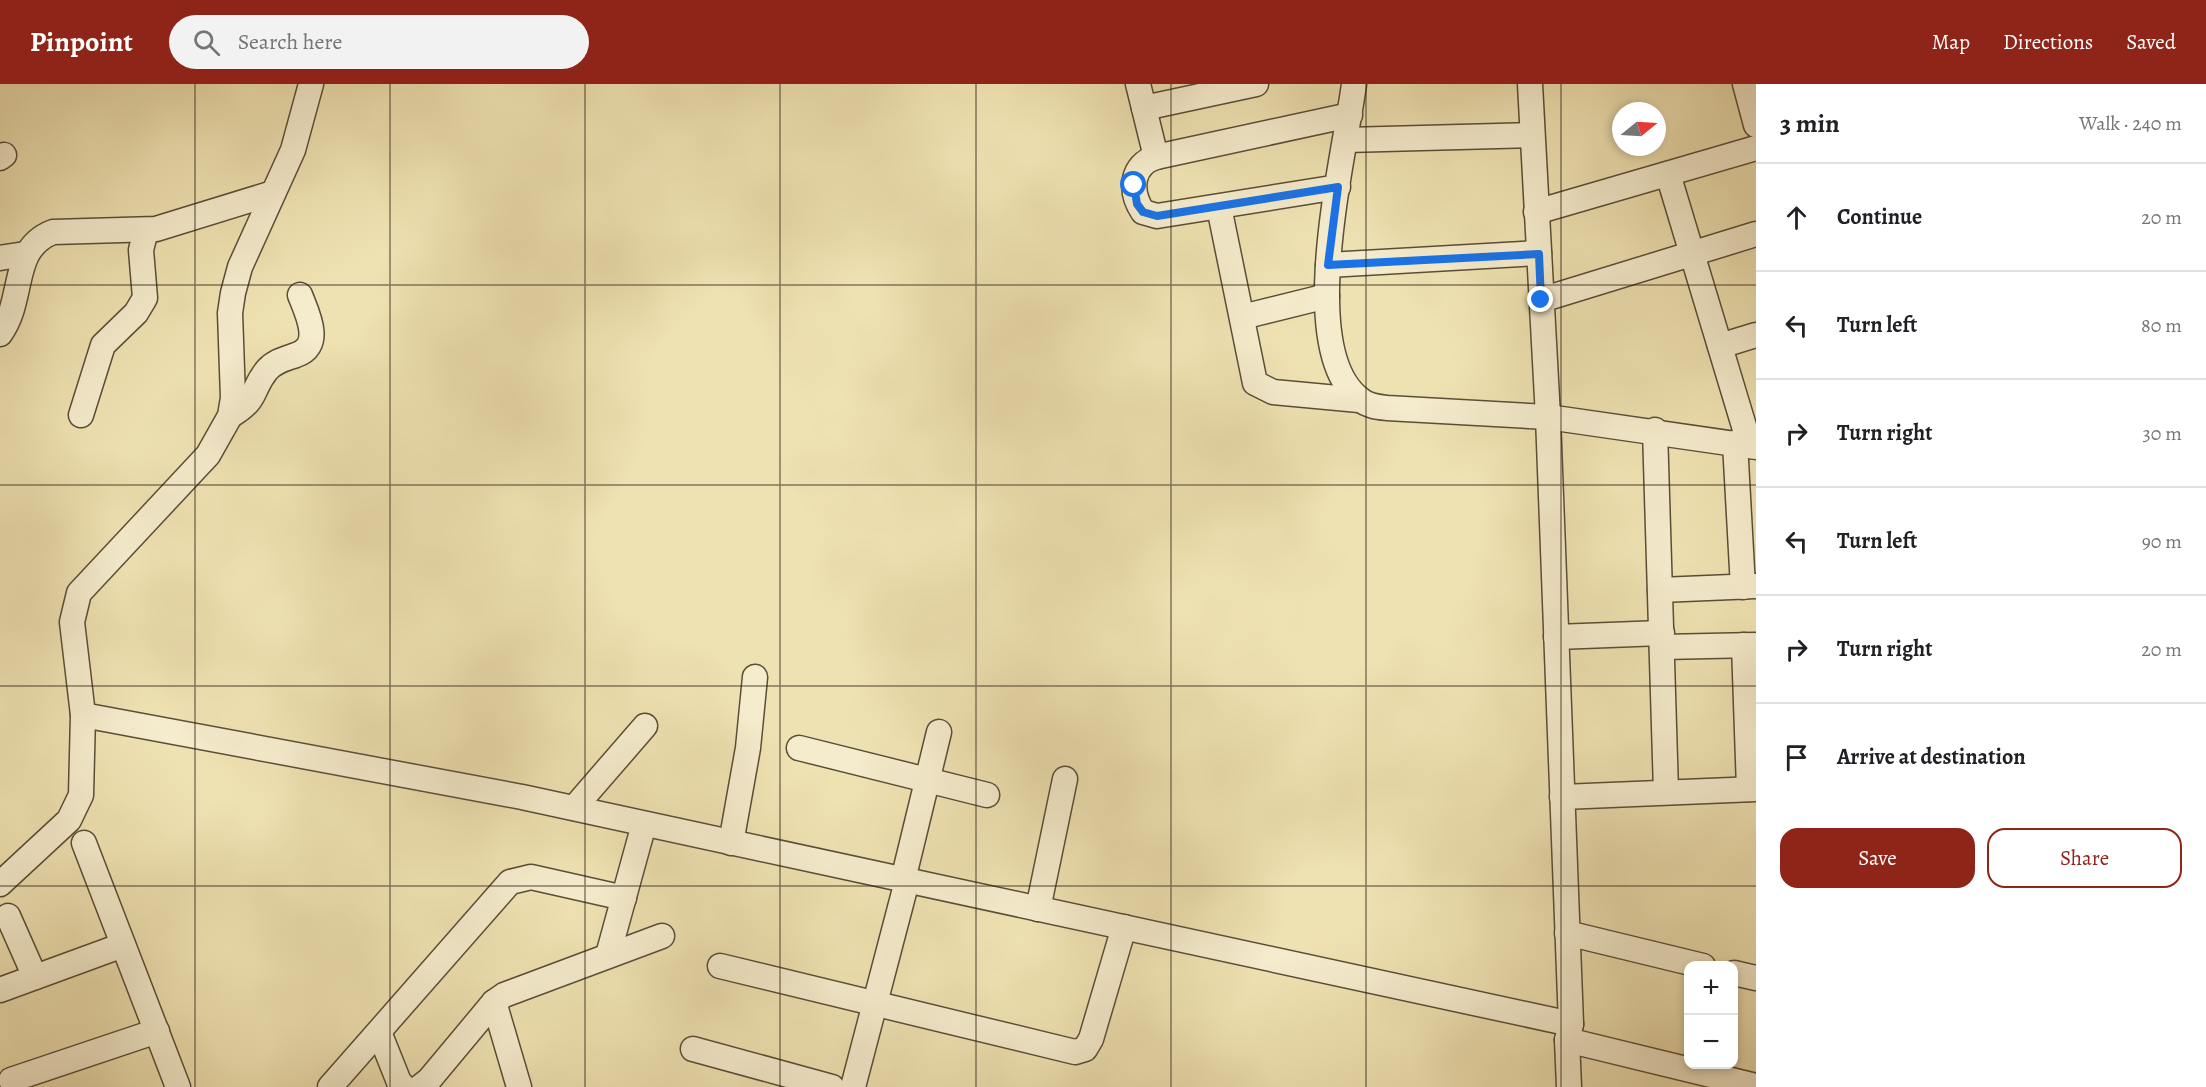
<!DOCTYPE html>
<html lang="en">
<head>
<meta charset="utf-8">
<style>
  :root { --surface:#fff; --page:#f2f2f2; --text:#202124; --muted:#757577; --line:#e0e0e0; --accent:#8f2418 }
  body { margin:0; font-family:Alegreya,serif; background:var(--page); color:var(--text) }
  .controls { position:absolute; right:18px; bottom:18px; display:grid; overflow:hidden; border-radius:12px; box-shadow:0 3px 9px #0003 }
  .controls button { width:54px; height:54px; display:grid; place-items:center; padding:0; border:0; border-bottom:2px solid var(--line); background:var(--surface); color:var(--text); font:30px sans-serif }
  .compass { position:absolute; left:1612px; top:18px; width:54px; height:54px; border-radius:50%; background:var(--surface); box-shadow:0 3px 9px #0003; rotate:72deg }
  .stop { position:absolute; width:18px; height:18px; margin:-14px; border:4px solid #1a73e8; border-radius:50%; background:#fff }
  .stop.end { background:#1a73e8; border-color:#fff; box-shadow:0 2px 6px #0008 }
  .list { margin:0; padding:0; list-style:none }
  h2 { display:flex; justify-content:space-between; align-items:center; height:78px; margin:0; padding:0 24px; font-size:26px }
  h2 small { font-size:20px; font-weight:400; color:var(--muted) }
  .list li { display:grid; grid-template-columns:39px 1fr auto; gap:18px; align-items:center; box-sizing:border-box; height:108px; padding:0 24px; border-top:2px solid var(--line) }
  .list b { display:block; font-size:22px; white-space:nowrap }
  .list em { font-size:20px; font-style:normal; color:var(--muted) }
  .actions { display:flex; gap:12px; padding:18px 24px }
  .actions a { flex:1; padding:14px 0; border:2px solid var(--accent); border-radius:18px; text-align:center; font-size:21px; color:var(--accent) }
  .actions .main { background:var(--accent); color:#fff }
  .icon { flex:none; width:33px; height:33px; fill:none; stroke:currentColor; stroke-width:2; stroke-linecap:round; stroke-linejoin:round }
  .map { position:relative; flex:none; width:1756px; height:1003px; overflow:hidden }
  header { display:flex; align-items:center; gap:36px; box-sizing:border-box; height:84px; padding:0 30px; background:var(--accent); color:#fff }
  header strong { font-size:28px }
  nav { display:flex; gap:33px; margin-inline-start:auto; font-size:21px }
  .search { width:420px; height:54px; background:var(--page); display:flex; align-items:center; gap:15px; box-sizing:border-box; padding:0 21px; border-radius:33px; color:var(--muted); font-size:22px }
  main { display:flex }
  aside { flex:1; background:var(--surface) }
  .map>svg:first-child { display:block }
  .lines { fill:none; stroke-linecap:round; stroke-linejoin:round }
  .minor-casing { stroke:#5a4e37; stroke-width:27 }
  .minor { stroke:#f5eccd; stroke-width:24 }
  .route { stroke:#1a73e8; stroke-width:8 }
  .grid { fill:none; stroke:#291c0e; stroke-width:1.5; stroke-opacity:0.55 }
</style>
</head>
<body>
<header>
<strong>Pinpoint</strong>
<div class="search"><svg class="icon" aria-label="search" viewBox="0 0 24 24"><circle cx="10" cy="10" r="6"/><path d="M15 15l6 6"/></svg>Search here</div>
<nav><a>Map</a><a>Directions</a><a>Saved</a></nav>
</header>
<main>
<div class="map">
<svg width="1756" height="1003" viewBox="0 0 1756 1003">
  <rect width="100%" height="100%" fill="#efe2b2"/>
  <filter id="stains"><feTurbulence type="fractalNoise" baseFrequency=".00333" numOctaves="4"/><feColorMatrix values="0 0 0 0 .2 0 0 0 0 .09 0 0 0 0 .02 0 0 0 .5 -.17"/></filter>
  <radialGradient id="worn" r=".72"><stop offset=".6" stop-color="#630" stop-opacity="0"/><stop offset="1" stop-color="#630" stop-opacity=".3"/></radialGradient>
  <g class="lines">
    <g class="minor-casing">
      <g id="minor">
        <path d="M1138 0 1156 73"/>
        <path d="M1354 0C1345 71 1294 268 1361 316 1368 322 1378 323 1387 324L1548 333 1756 363"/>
        <path d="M1530 0 1548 333 1571 940 1567 956 1569 1003"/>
        <path d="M1745 0 1756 41"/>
        <path d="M1144 24 1256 0"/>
        <path d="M1346 56 1532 51"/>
        <path d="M0 74 4 71"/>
        <path d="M1668 90 1750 362"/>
        <path d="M1338 103 1157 132 1143 128C1129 107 1131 81 1156 73L1350 31"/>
        <path d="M1219 123 1255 299 1273 308 1359 316"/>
        <path d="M1536 128 1756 64"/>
        <path d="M0 174 25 170"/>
        <path d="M1328 181 1539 169"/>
        <path d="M1541 216 1756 150"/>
        <path d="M1242 233 1327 212"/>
        <path d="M0 250C26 214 9 165 53 148L156 145 273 109"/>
        <path d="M1720 262 1756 251"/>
        <path d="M81 331 103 261 136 229 145 214 141 166 146 146"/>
        <path d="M230 332C259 315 250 307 267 286 275 277 285 275 296 271 324 262 307 229 300 211"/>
        <path d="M1655 346 1666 708"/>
        <path d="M1735 359 1743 503"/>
        <path d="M1660 506 1756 502"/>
        <path d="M1556 553 1662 549"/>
        <path d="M1744 561 1749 705"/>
        <path d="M1662 563 1756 561"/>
        <path d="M83 631 522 713 1571 940"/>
        <path d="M799 664 987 711"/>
        <path d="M1562 713 1756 705"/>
        <path d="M574 724 645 642"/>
        <path d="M84 759 178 1003"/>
        <path d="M731 759 748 664 755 593"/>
        <path d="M903 796 939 648"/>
        <path d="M0 800 69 736 81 711 83 631 72 538 79 509 208 371 230 332 233 314 230 229 233 209 240 183 293 66 311 0"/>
        <path d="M1038 825 1065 695"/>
        <path d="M8 832 35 893"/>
        <path d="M1567 849 1703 882"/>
        <path d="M608 871 644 740"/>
        <path d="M720 882 1075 968 1085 965 1091 955 1124 843"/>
        <path d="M1734 889 1756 894"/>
        <path d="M0 906 123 861"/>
        <path d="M494 918 519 1003"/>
        <path d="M379 948 399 998 404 1003"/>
        <path d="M1567 956 1756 1002"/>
        <path d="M693 965 832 1003"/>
        <path d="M11 996 157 947"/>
        <path d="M330 1003 510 798 531 793 624 814"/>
        <path d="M420 1003 429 996 494 918 504 911 662 852"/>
        <path d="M853 1003 907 797"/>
      </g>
    </g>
    <use href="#minor" class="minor"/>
  </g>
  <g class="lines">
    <path class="route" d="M1134 101 1137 120 1143 128 1157 132 1338 103 1328 181 1539 170 1541 216"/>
  </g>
  <path class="grid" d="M195 0V1003M390 0V1003M585 0V1003M780 0V1003M976 0V1003M1171 0V1003M1366 0V1003M1561 0V1003M0 201H1756M0 401H1756M0 602H1756M0 802H1756"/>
  <rect width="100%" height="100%" filter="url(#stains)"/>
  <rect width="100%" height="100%" fill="url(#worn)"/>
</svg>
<div class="controls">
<button>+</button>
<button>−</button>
</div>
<svg class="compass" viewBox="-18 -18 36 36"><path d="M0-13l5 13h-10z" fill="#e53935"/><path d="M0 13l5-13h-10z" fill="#757577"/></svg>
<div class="stop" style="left:1134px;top:101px"></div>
<div class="stop end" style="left:1541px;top:216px"></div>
</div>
<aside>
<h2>3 min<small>Walk · 240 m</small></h2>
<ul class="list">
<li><svg class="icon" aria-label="ahead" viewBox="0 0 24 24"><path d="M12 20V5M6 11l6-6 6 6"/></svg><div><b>Continue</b></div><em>20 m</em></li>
<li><svg class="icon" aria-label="left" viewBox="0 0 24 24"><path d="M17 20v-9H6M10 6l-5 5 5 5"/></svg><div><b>Turn left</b></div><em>80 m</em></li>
<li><svg class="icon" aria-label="right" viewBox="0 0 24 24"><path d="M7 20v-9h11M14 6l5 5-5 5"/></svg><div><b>Turn right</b></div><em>30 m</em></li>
<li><svg class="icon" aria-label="left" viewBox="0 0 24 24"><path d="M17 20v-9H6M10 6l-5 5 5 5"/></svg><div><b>Turn left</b></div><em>90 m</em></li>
<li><svg class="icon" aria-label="right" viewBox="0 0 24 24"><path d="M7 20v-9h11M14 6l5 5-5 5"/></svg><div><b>Turn right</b></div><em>20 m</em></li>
<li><svg class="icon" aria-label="arrive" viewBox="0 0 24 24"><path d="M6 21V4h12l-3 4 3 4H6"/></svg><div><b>Arrive at destination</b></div></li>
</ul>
<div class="actions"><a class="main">Save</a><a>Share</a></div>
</aside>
</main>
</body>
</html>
